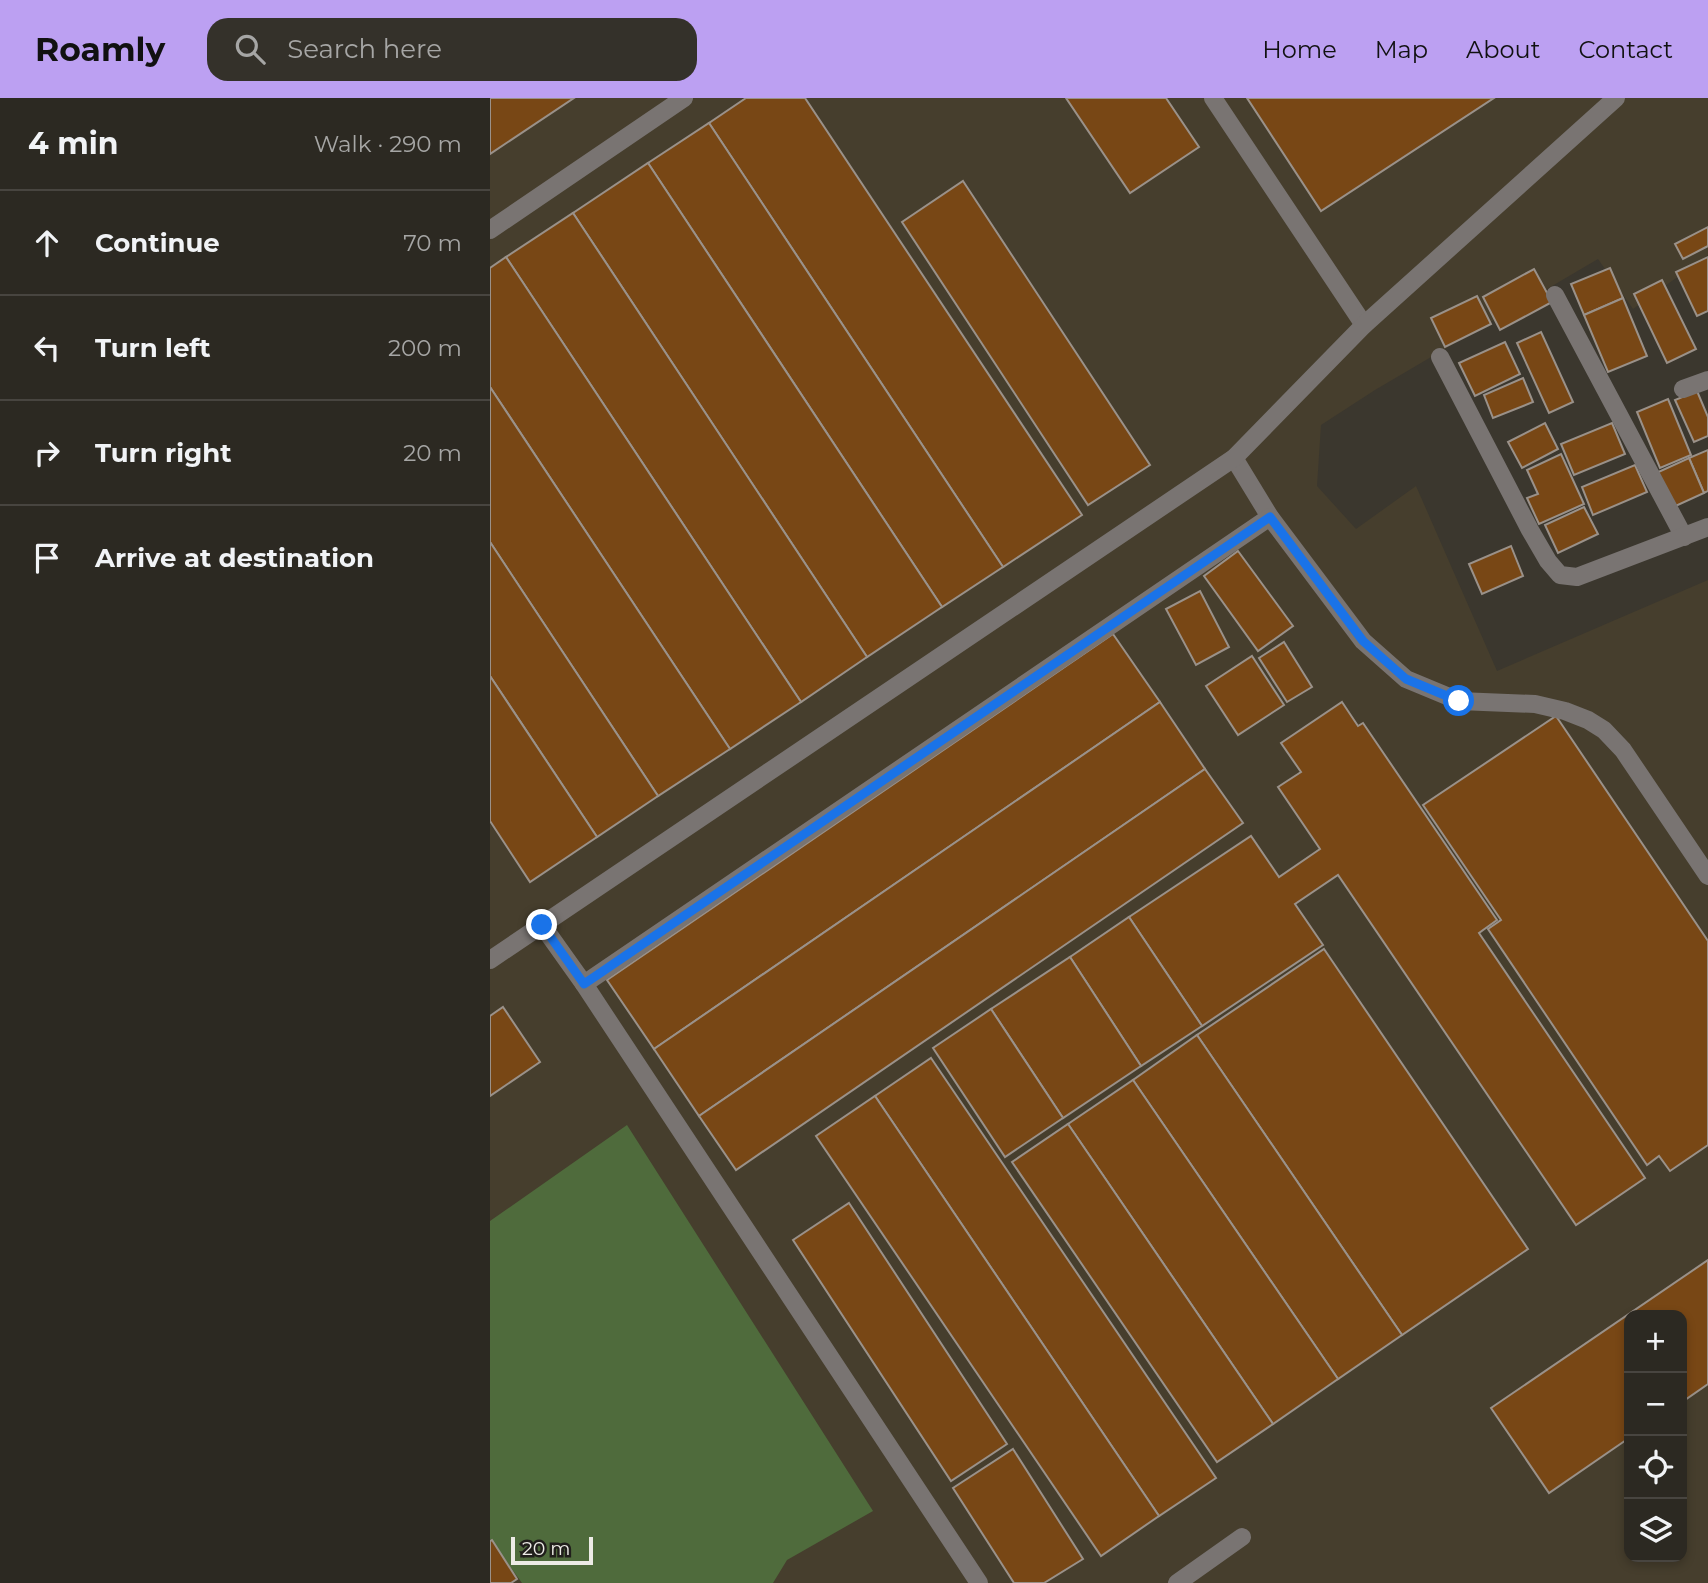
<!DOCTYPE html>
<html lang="en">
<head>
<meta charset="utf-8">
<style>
  :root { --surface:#2c2922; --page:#34312a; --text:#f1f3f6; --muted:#a6a6a5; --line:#484540; --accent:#bca0f2 }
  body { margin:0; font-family:Montserrat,sans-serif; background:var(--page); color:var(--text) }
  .controls { position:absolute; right:21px; bottom:21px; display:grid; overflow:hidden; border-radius:14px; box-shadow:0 4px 10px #0003 }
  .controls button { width:63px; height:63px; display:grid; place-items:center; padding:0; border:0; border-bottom:2px solid var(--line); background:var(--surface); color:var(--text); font:35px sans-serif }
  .scale { position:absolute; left:21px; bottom:18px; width:82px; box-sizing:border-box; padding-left:7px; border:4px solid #edebe6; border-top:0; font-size:19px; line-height:24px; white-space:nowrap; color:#edebe6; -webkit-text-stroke:5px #201e1b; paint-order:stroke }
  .stop { position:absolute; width:21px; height:21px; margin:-16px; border:5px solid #1a73e8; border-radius:50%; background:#fff }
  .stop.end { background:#1a73e8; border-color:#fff; box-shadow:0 2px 7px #0008 }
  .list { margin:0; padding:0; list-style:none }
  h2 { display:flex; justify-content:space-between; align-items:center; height:91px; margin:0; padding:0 28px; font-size:30px }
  h2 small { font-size:23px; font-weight:400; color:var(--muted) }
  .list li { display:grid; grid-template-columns:46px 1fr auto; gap:21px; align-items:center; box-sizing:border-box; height:105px; padding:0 28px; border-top:2px solid var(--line) }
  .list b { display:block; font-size:26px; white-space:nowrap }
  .list em { font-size:23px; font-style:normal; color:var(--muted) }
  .icon { flex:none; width:38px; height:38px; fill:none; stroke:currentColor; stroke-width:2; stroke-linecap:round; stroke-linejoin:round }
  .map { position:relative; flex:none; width:1218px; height:1485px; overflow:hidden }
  header { display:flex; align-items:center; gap:42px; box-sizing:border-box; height:98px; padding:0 35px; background:var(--accent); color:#111 }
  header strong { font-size:33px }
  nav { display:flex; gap:38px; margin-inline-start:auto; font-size:24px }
  .search { width:490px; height:63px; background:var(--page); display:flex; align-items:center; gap:18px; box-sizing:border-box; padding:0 24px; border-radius:21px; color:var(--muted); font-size:26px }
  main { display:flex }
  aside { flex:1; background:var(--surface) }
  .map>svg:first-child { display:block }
  .industrial { fill:#463e2d; fill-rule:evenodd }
  .green { fill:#4f6b3c }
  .building { fill:#784715; stroke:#9a9189; stroke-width:2 }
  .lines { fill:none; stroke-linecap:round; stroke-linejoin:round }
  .minor { stroke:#797472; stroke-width:18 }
  .route { stroke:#1a73e8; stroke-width:9 }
</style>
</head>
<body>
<header>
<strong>Roamly</strong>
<div class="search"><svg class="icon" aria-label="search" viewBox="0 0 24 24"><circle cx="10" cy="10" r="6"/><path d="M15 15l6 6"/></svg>Search here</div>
<nav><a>Home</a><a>Map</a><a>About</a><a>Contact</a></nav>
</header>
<main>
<aside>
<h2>4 min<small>Walk · 290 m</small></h2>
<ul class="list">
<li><svg class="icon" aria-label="ahead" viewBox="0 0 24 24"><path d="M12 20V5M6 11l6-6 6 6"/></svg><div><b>Continue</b></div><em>70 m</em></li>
<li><svg class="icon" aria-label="left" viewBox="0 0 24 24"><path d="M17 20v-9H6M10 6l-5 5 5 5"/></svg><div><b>Turn left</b></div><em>200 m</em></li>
<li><svg class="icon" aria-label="right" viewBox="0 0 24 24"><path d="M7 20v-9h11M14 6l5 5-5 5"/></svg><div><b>Turn right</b></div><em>20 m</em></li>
<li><svg class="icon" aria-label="arrive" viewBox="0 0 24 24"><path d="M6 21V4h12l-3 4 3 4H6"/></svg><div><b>Arrive at destination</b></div></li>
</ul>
</aside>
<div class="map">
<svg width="1218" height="1485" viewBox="0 0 1218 1485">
  <rect width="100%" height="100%" fill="#3b372e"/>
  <path class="industrial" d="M0 0H1218V157L1143 211 1108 161 885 292 831 327 827 388 866 431 926 388 1007 573 1218 482V1485H0ZM1139 1217H1192V1459H1139Z"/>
  <path class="green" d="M137 1027 383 1413 297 1462 283 1485H32L0 1441V1123Z"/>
  <g class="building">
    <path d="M0 0H84L0 56Z"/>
    <path d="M256 0H315L592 417 513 469 219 25Z"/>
    <path d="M576 0H676L709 49 640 95Z"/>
    <path d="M757 0H1004L831 113Z"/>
    <path d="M219 25 513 469 452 509 158 65Z"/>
    <path d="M158 65 452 509 377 559 83 115Z"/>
    <path d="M473 83 660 367 598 407 412 124Z"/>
    <path d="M83 115 377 559 311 604 16 159Z"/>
    <path d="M1218 129V148L1193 161 1185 146Z"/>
    <path d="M16 159 311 604 240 651 0 289V170Z"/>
    <path d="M1218 159V213L1207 218 1186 174Z"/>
    <path d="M1120 170 1133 200 1094 217 1081 186Z"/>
    <path d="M1044 171 1062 204 1010 232 993 199Z"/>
    <path d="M1172 182 1206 251 1177 265 1144 196Z"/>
    <path d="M987 198 1001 226 955 249 941 220Z"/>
    <path d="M1133 200 1157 258 1118 274 1094 217Z"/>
    <path d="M1051 234 1083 304 1059 315 1027 245Z"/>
    <path d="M1015 244 1030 276 985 298 969 265Z"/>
    <path d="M1033 280 1043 304 1003 320 994 297Z"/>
    <path d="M0 289 240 651 168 698 0 444Z"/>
    <path d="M1207 293 1218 319V338L1204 344 1185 302Z"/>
    <path d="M1178 301 1201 357 1170 370 1147 314Z"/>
    <path d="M1055 325 1068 351 1032 370 1018 344Z"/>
    <path d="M1122 325 1135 356 1084 377 1071 346Z"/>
    <path d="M1218 352V393L1214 395 1199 360Z"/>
    <path d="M1071 356 1094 406 1049 426 1037 400 1048 396 1037 372Z"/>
    <path d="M1199 360 1214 395 1179 411 1164 376Z"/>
    <path d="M1145 367 1157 394 1103 417 1092 389Z"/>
    <path d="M1094 409 1108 436 1068 455 1055 427Z"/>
    <path d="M0 444 168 698 107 739 0 578Z"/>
    <path d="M1021 448 1033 478 992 496 979 466Z"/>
    <path d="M748 453 803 528 768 553 714 478Z"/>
    <path d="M710 493 739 549 706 567 676 511Z"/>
    <path d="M623 536 670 604 164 951 117 882Z"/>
    <path d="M794 544 822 589 797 604 769 560Z"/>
    <path d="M762 558 794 607 748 637 716 588Z"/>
    <path d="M0 578 107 739 40 784 0 723Z"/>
    <path d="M670 604 715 671 209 1018 164 951Z"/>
    <path d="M852 604 868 628 873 625 1007 822 989 835 1155 1080 1086 1127 848 777 805 806 833 847 712 928 639 819 761 738 789 779 830 751 788 689 811 674 791 645Z"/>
    <path d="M1066 618 1218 843V1047L1180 1073 1169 1058 1157 1067 998 831 1011 822 933 707Z"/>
    <path d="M715 671 753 725 246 1072 209 1018Z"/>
    <path d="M639 819 712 928 651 968 580 859Z"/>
    <path d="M834 851 1038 1151 912 1237 707 937Z"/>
    <path d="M580 859 651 968 573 1020 501 911Z"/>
    <path d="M13 909 50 964 0 998V918Z"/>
    <path d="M501 911 573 1020 515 1059 443 950Z"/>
    <path d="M707 937 912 1237 848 1281 643 982Z"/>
    <path d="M441 960 726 1380 669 1418 385 998Z"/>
    <path d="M643 982 848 1281 783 1326 578 1026Z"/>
    <path d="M385 998 669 1418 611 1458 326 1038Z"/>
    <path d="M578 1026 783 1326 727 1364 522 1064Z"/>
    <path d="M359 1105 517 1346 461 1383 303 1142Z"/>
    <path d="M1218 1162V1286L1192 1304V1217H1139V1340L1059 1395 1001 1310Z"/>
    <path d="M523 1351 593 1461 554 1485H524L463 1390Z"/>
    <path d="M2 1442 27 1481 21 1485H0V1443Z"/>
  </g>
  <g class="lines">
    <g class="minor">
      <path d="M723 0 874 227"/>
      <path d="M0 132 194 0"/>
      <path d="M1065 197 1194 439"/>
      <path d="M950 259 1040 432 1058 463 1070 477 1087 479 1218 429"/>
      <path d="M1193 291 1218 282"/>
      <path d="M744 360 780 419 873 543 916 581 969 603 1045 606 1075 613 1098 622 1114 632 1133 652 1218 778"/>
      <path d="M52 827 94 886"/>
      <path d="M0 862 744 360 874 227 1126 0"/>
      <path d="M489 1485 94 886 780 419"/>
      <path d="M687 1485 752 1439"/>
    </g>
  </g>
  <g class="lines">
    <path class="route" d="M52 827 94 886 780 419 873 543 916 581 969 603"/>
  </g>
</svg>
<div class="controls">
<button>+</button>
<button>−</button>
<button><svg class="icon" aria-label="locate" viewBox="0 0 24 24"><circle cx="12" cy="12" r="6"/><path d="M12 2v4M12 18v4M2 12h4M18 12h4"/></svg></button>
<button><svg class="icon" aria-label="layers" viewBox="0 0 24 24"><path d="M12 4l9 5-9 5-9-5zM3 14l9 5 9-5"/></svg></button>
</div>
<div class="scale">20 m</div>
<div class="stop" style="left:969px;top:603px"></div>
<div class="stop end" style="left:52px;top:827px"></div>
</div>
</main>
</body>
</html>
